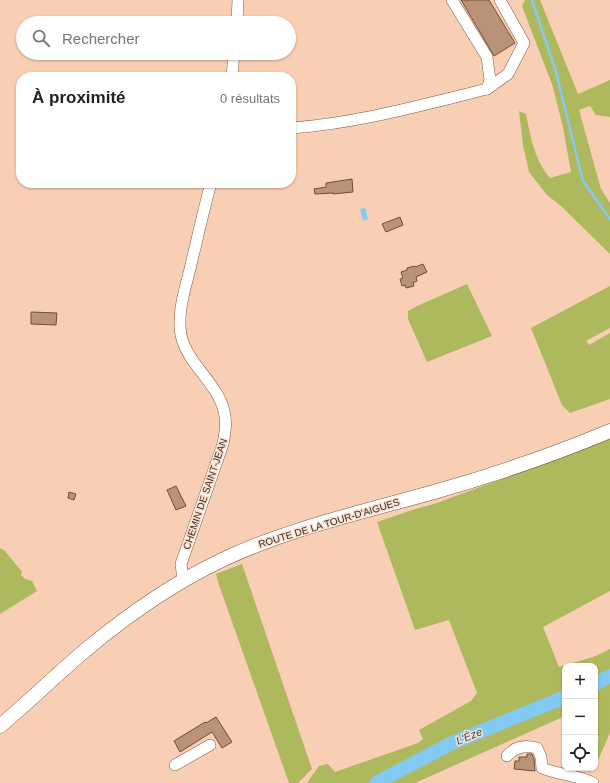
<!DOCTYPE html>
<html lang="fr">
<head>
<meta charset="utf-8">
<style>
  :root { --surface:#fff; --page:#f2f2f2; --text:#222; --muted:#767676; --line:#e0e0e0 }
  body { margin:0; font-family:Helvetica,sans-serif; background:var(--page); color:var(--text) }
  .controls { position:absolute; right:12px; bottom:12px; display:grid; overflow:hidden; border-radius:8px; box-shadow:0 1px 3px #0004 }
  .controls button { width:36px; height:36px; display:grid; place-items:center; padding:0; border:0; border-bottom:1px solid var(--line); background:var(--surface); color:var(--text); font:20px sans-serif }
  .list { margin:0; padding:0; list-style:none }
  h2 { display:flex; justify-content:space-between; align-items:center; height:52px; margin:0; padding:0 16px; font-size:17px }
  h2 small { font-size:13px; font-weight:400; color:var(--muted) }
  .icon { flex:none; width:22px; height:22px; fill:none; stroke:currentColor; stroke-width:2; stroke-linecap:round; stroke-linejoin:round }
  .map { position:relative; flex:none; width:610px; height:783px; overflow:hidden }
  .search { position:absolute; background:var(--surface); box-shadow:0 1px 3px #0004; left:16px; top:16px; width:280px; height:44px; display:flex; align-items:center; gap:10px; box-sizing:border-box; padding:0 14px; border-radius:22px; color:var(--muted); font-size:15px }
  .panel { position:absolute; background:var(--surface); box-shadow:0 1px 3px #0004; left:16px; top:72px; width:280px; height:116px; border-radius:16px }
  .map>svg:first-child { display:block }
  .green { fill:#aeb85c }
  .water { fill:#82caf2 }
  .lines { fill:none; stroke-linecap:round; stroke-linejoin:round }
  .stream { stroke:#82caf2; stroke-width:2.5 }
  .river { stroke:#82caf2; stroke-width:14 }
  .building { fill:#b99278; stroke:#714e36 }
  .minor-casing { stroke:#7f5b43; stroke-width:12 }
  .major-casing { stroke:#7f5b43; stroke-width:15 }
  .minor { stroke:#fff; stroke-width:11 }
  .major { stroke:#fff; stroke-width:14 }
  .labels { text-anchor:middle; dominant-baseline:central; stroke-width:3; stroke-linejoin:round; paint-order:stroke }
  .street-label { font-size:10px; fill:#3e2e24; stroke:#f9e0d0 }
  .water-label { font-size:11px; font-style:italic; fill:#134d68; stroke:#f9e0d0 }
</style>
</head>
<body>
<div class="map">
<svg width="610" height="783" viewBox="0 0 610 783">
  <rect width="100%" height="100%" fill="#f8cfb4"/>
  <g class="green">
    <path d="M525 0H540L578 94 610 80V117L596 115 590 106 579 110 601 189 610 203V254L561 206 547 195 529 172 523 145 519 111 526 114C531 138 534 159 550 178L571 172 563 127 553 87 522 6Z"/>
    <path d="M467 284 492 336 427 362 408 319V311L415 307Z"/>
    <path d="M610 286V328L586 341 589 345 610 333V399L570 413 562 405 531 328Z"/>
    <path d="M610 439V591L543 627 559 667 596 656 610 649V733L598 760H595V748L597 747 599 737 595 733V666H565V716L415 783H307L319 766 328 764 335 772 418 743 423 739 419 730 471 701 477 693 449 620 415 630 377 522 412 510 434 504Z"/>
    <path d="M0 548 5 551 22 572 21 575 25 579 32 581 37 591 0 614Z"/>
    <path d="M242 564 312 769 298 783H289L219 585 216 574Z"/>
  </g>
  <path class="water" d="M365 208 368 219 363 221 360 209Z"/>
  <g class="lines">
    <path class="stream" d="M532 0 556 72 583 181 610 219"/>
    <g class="river">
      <path d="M595 684 610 676"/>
      <path d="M376 783 450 744 565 697"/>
    </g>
  </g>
  <g class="building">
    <path d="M461 0H489L515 43 494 56Z"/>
    <path d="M352 179 353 192 333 194V193L315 194 314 189 326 187V183Z"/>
    <path d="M400 217 403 225 386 232 382 224Z"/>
    <path d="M423 264 427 272 416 277 417 281 413 283 414 286 406 288 405 285 402 286 400 279 403 278 401 272 407 270V268L414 266 415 267Z"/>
    <path d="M31 312 57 313 56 325 31 324Z"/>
    <path d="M176 486 186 506 176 510 167 490Z"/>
    <path d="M69 492 76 494 74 500 68 498Z"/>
    <path d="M216 717 232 742 222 748 212 732 180 752 174 741 205 722 206 723Z"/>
    <path d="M527 754H532L534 759 535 771 514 769 515 761H519V757H527Z"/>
  </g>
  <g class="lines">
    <g class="minor-casing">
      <g id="minor">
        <path d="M237 23 238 0"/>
        <path d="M232 77 234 53"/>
        <path d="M487 89 508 74 524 43 500 0"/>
        <path d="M291 128C358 123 422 105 487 89L490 80 487 57 452 0"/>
        <path d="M183 580 181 564 223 444C225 433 227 422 224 411 217 382 187 364 181 335 177 313 185 289 190 269 197 240 203 212 211 183"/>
        <path d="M507 756C514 747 525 745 537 748L541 757 542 768C559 775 577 775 593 783"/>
        <path d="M175 765 210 745"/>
      </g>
    </g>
    <g class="major-casing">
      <path id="major" d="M0 726C30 701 58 673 88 648 129 614 172 584 220 561 286 529 363 512 434 492 494 475 553 455 610 431"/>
    </g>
    <use href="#minor" class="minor"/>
    <use href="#major" class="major"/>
  </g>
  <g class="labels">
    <g class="street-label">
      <text transform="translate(205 494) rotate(-71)">CHEMIN DE SAINT-JEAN</text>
      <text transform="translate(329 523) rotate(-17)">ROUTE DE LA TOUR-D'AIGUES</text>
    </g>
    <g class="water-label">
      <text transform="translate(469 736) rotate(-23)">L'Èze</text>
    </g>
  </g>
</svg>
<div class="controls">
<button>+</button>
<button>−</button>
<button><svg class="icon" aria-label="locate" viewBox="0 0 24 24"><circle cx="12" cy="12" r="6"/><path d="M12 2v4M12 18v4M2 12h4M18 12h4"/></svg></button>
</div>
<div class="search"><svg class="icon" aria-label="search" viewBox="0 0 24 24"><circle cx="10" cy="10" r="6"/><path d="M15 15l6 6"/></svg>Rechercher</div>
<section class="panel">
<h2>À proximité<small>0 résultats</small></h2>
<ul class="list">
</ul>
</section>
</div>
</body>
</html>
